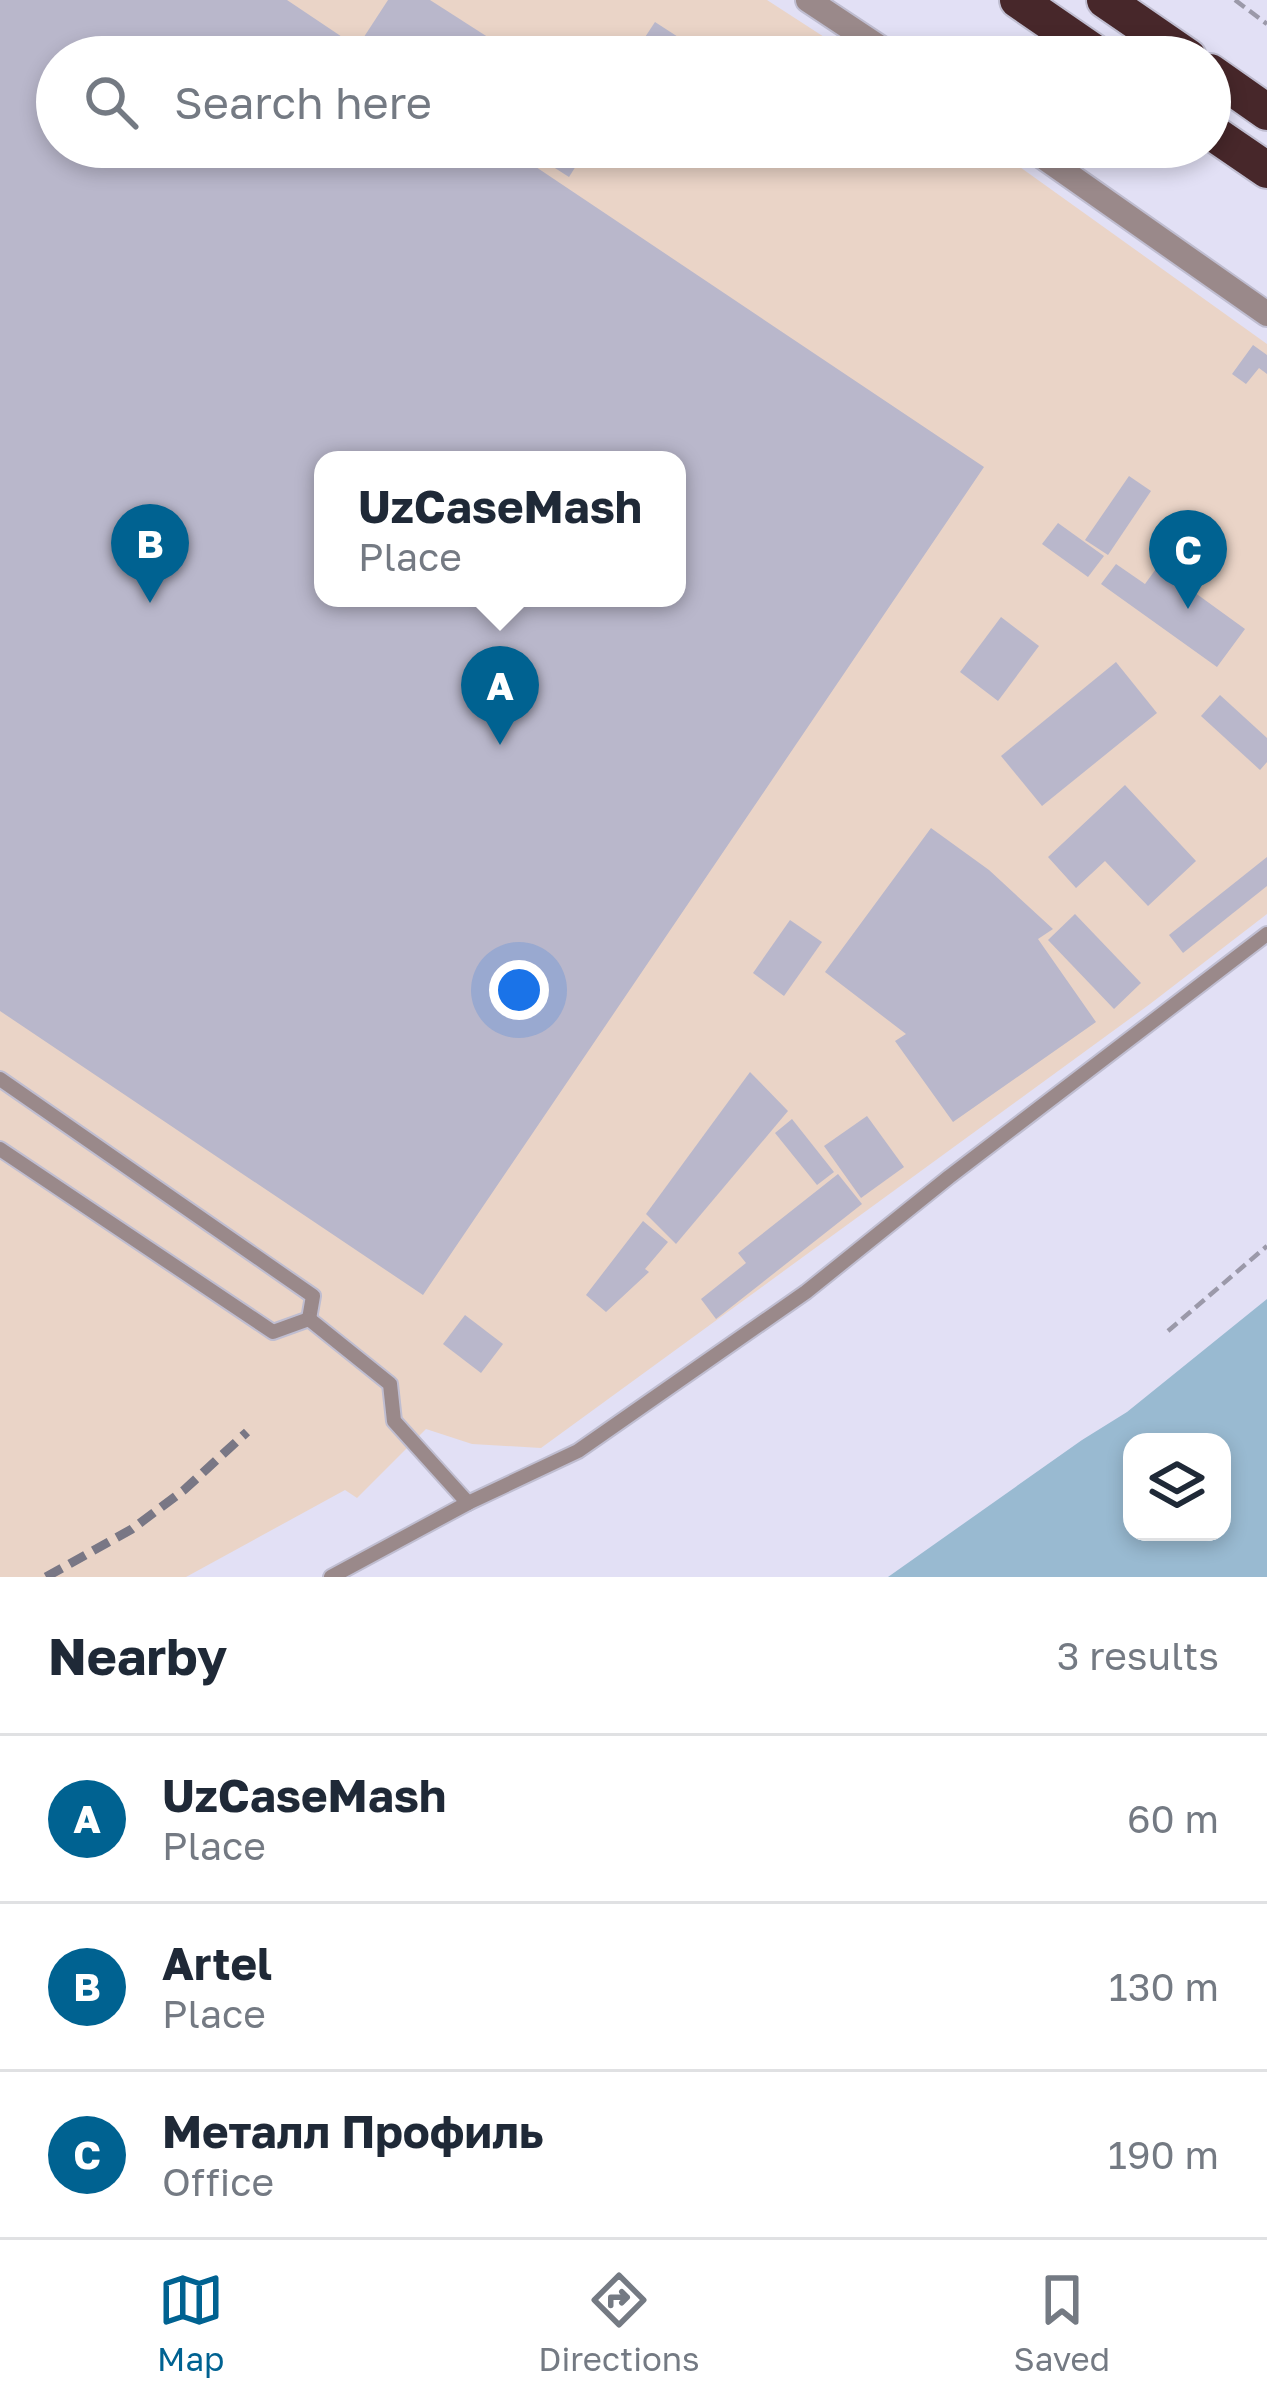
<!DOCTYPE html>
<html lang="en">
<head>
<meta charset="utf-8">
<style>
  :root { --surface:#fff; --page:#f6f6f7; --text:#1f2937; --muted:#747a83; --line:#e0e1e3; --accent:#006291 }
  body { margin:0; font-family:"Golos Text",sans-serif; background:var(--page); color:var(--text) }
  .controls { position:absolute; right:36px; bottom:36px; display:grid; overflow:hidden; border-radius:24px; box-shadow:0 6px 18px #0003 }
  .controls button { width:108px; height:108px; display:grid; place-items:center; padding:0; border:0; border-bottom:3px solid var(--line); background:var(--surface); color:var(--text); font:60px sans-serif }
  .you { position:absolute; left:519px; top:990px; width:42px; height:42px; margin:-30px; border:9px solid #fff; border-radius:50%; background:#1a73e8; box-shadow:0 0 0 18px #1a73e833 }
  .badge { display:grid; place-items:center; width:78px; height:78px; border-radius:50%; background:var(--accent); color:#fff; font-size:39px; font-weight:700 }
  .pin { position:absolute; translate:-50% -99px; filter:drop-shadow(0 3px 6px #0008) }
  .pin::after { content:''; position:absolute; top:63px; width:42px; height:36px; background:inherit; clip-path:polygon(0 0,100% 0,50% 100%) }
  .popup { position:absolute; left:314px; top:451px; width:372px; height:156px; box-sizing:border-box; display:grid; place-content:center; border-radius:24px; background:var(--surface); filter:drop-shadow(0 3px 9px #0005); font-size:39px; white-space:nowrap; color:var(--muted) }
  .popup b { font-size:45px; color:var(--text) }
  .popup::after { content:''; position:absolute; left:50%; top:100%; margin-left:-24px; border:24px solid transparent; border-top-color:var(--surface) }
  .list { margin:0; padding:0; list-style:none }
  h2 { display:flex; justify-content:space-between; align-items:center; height:156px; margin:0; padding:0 48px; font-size:51px }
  h2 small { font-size:39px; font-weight:400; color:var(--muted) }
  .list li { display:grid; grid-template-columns:78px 1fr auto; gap:36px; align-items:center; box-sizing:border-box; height:168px; padding:0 48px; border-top:3px solid var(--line) }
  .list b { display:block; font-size:45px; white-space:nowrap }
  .list p { margin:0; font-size:39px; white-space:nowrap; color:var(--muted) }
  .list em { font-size:39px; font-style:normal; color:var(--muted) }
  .icon { flex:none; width:66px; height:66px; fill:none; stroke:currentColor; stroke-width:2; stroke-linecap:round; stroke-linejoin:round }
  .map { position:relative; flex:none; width:1267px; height:1577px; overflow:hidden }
  .search { position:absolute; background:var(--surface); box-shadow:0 6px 18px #0003; left:36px; right:36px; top:36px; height:132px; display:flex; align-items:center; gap:30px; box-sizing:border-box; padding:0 42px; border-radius:66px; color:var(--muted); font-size:45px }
  .sheet { height:660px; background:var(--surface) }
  nav { display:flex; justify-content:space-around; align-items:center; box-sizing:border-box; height:168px; border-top:3px solid var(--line); background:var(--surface); font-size:33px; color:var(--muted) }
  nav a { display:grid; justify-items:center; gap:6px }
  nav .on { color:var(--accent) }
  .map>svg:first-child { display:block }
  .industrial { fill:#ead4c7; fill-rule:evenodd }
  .water { fill:#99bad1; fill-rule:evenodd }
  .building { fill:#b9b7cb; fill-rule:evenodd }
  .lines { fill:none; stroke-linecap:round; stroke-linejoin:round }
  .lane-casing { stroke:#bfbdd0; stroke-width:18 }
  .street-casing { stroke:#bfbdd0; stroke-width:28 }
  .highway-casing { stroke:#bfbdd0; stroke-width:40 }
  .path { stroke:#9b99a9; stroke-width:4.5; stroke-dasharray:12 6; stroke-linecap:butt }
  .lane { stroke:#9a898a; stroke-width:14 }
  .street { stroke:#9a898a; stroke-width:24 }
  .highway { stroke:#47272a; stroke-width:36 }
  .rail { stroke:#797785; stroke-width:9; stroke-dasharray:18 9; stroke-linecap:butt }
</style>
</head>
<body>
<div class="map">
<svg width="1267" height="1577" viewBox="0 0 1267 1577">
  <rect width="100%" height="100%" fill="#e2e0f5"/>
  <path class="industrial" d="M0 0H767L855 57H57V147H992L1267 344V914L1150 1004 541 1448 472 1444 426 1429 357 1498 345 1490 186 1577H0ZM323 460H677V598H323Z"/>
  <path class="water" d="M1267 1299V1577H888L1082 1440 1127 1412ZM1132 1442H1222V1532H1132Z"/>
  <g class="building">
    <path d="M0 0H287L372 57H57V147H506L984 467 423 1295 0 1011ZM323 460H677V598H323Z"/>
    <path d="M388 0H430L519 57H382L360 43Z"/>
    <path d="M655 22 709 57H632Z"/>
    <path d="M804 37 832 57H790Z"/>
    <path d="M522 147H588L569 177Z"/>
    <path d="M1253 345 1267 355V374L1259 368 1246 384 1232 374Z"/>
    <path d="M1129 476 1151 491 1108 555 1085 540Z"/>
    <path d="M1058 523 1104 556 1088 577 1042 544Z"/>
    <path d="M1116 564 1145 584 1158 566 1245 629 1217 667 1101 584Z"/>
    <path d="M1001 617 1039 646 998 701 960 672Z"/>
    <path d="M1116 662 1157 713 1042 806 1001 756Z"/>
    <path d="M1220 695 1267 738V762L1260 770 1201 716Z"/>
    <path d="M1125 785 1196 861 1148 906 1105 861 1076 888 1048 857Z"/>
    <path d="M931 828 989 870 1053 929 1038 939 1096 1022 953 1122 895 1041 906 1034 825 972Z"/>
    <path d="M1267 857V886L1183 953 1169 935Z"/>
    <path d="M1075 914 1141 983 1114 1009 1048 940Z"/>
    <path d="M790 920 822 942 784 996 753 973Z"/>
    <path d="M750 1072 788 1111 676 1244 646 1214Z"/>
    <path d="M867 1116 904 1167 861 1198 824 1146Z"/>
    <path d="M792 1119 834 1172 817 1185 775 1133Z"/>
    <path d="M838 1174 862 1204 716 1319 701 1299 746 1263 738 1253Z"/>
    <path d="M643 1221 668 1242 645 1269 649 1272 606 1312 586 1295Z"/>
    <path d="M465 1315 503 1344 481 1373 443 1344Z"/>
  </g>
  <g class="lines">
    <g class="lane-casing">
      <g id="lane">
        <path d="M0 1079 313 1296 309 1319"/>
        <path d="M0 1149 273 1332 309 1319"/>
        <path d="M309 1319 390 1384 394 1421 468 1503"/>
        <path d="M331 1577 468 1503 578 1451 806 1292 949 1177 1267 934"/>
      </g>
    </g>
    <g class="street-casing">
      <g id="street">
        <path d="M808 0 894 57"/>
        <path d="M1029 147 1267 314"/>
      </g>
    </g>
    <g class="highway-casing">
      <g id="highway">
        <path d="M1018 0 1101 57"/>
        <path d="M1105 0 1188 57"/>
        <path d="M1210 72 1267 112"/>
        <path d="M1210 131 1267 170"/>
      </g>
    </g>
    <g class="path">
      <path d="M1235 0 1267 24"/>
      <path d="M1168 1331 1267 1246"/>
    </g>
    <use href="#lane" class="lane"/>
    <use href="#street" class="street"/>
    <use href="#highway" class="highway"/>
    <path class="rail" d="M46 1577 132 1529 184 1490 247 1432"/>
  </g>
</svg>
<div class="controls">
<button><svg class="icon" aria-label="layers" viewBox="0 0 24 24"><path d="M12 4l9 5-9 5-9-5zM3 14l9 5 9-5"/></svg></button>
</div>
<div class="you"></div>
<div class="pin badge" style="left:500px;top:745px">A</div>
<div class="popup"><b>UzCaseMash</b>Place</div>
<div class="pin badge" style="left:150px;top:603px">B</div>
<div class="pin badge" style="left:1188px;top:609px">C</div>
<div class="search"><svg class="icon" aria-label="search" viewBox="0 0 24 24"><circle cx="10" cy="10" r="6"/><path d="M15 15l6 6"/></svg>Search here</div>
</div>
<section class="sheet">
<h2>Nearby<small>3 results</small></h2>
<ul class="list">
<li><span class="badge">A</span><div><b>UzCaseMash</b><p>Place</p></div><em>60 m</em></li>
<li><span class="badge">B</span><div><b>Artel</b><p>Place</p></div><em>130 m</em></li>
<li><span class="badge">C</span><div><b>Металл Профиль</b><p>Office</p></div><em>190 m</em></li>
</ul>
</section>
<nav>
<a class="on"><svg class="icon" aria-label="map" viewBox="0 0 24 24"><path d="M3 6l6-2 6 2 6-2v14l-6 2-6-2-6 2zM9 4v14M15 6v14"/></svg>Map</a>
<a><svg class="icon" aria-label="directions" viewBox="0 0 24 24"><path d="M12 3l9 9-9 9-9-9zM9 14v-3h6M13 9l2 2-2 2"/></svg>Directions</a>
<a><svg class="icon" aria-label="saved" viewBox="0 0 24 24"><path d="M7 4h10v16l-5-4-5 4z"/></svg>Saved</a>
</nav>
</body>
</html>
